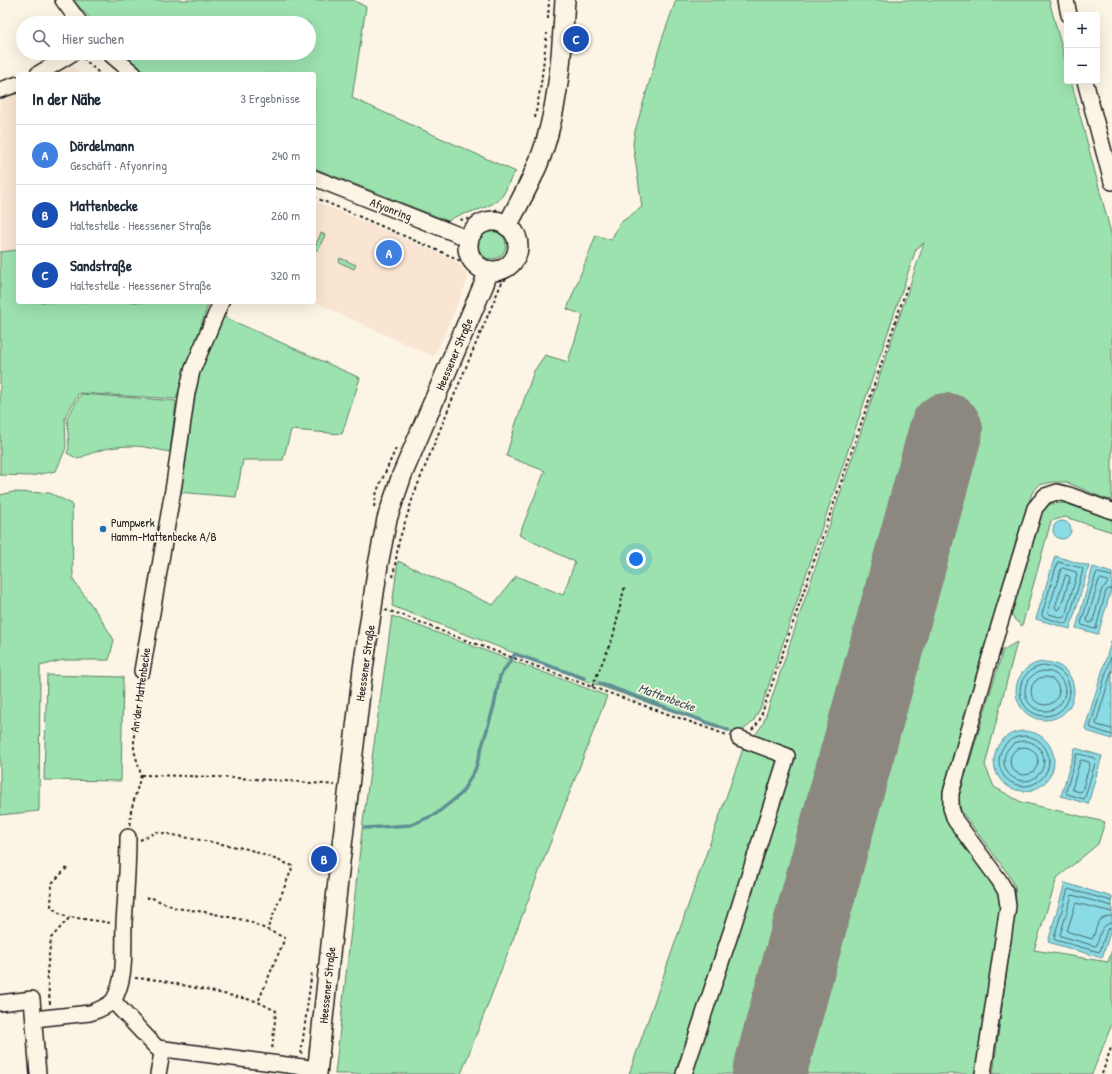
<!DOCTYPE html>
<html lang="de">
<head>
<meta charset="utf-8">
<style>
  :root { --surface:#fff; --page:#f2f2f3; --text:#1f2937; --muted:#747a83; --line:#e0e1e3; --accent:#ea580c }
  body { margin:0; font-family:"Patrick Hand",sans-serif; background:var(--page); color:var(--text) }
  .controls { position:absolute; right:12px; top:12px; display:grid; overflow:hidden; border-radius:4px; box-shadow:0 4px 16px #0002 }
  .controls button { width:36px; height:36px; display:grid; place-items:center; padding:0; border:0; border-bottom:1px solid var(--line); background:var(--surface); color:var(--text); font:20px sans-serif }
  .you { position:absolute; left:636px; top:559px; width:14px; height:14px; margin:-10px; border:3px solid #fff; border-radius:50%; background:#1a73e8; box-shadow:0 0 0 6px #1a73e833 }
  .badge { display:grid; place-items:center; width:26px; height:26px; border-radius:50%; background:var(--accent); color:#fff; font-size:13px; font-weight:700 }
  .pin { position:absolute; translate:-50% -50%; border:2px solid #fff; box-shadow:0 1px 4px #0006 }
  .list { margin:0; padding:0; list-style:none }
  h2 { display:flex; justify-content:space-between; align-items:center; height:52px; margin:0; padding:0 16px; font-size:17px }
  h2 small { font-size:13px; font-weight:400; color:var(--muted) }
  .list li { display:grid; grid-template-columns:26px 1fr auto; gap:12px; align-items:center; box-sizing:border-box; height:60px; padding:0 16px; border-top:1px solid var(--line) }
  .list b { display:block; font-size:15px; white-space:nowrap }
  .list p { margin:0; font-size:13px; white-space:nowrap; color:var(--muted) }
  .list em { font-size:13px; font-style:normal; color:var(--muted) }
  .icon { flex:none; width:22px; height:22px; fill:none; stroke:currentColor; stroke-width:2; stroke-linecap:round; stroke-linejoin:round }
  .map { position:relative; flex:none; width:1112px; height:1074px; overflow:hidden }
  .search { position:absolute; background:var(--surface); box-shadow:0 4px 16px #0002; left:16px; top:16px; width:300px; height:44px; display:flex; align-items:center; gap:10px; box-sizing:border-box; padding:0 14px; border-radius:22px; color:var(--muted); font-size:15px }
  .panel { position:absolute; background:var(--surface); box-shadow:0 4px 16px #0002; left:16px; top:72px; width:300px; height:232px; border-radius:4px }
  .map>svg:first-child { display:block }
  .built { fill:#fae5d3 }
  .green { fill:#9ce2ae; stroke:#5c7f65 }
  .water { fill:#8adbe5; stroke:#5e8f95 }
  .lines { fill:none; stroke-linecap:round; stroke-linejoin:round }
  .shore { stroke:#48686c; stroke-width:1 }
  .stream { stroke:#5e8f95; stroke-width:3.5 }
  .runway { stroke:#8c8880; stroke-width:74 }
  .minor-casing { stroke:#1c1c1c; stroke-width:18 }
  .major-casing { stroke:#1c1c1c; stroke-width:22 }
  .path { stroke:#1c1c1c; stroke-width:2; stroke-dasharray:3 3; stroke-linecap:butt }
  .minor { stroke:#fcf5e5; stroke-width:15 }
  .major { stroke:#fcf5e5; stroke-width:19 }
  .poi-dot { fill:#1f6fb2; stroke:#fcf5e5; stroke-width:1.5 }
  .labels { text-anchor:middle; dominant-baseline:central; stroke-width:3.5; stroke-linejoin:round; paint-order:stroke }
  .street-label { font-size:12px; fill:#1c1c1c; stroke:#fcf5e5 }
  .poi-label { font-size:12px; fill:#1c1c1c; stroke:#fcf5e5; text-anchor:start }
  .water-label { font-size:13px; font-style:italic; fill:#3d5558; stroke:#fcf5e5 }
</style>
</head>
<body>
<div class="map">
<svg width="1112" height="1074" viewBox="0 0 1112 1074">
  <rect width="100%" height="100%" fill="#fcf5e5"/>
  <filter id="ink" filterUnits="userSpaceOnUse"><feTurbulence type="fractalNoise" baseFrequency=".025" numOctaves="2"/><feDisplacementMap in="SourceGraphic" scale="8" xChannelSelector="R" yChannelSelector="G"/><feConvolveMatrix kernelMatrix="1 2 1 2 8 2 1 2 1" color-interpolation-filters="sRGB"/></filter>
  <g filter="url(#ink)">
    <g class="built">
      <path d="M71 65 81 74H56Z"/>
      <path d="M18 90V250L1 252 0 95Z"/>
      <path d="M314 201 388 231 456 261 466 271 468 279 459 301 434 357 314 302Z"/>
    </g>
    <g class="green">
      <path d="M73 0H353L366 7 352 98 516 172C508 178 507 195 497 201 491 205 482 209 474 211 463 215 458 214 448 221L314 168V74H145L123 53H309V23H94Z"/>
      <path d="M676 0H1049L1067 67V81H1071L1112 237V500L1106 499 1066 482H1053L1039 485 1032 493 943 790 945 813 960 837 997 886 1003 907 979 1074H629L744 746 753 738 763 724 924 243 916 249 762 705 753 722 742 731H729L600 686 392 606 398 561 493 605 516 576 563 595 575 562 519 535 545 471 506 456 516 423 534 371 545 355 568 362 583 315 567 309 596 235 611 240 620 223 642 207 633 144 635 131 661 42Z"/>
      <circle cx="492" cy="245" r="14"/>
      <path d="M321 233 325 235 318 250 314 249Z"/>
      <path d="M18 250V302H209L176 399 79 393 65 417 66 448 56 471 30 476 0 475V252Z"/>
      <path d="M340 258 356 265 354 269 339 262Z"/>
      <path d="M222 316 360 378 342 434 291 430 283 460H243L236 497 177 492 198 371Z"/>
      <path d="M81 394 176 401 170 452C158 450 145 446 133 446 113 446 96 450 78 459L67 453 69 448 67 418Z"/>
      <path d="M13 492 50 493 72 504 73 580 98 614 114 640 109 660H63L40 666 39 811 0 815V495Z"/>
      <path d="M1064 503 1112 519V532L1065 517 1051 521 1022 626 1015 620 1011 613 1039 515 1050 504Z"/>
      <path d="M392 616 607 696 461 1074H335L363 822Z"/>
      <path d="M1017 642 985 765 994 787 1021 802 1105 822 1098 844 1057 878 1034 950 1108 962 1112 950V1024L1092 1074H993L1016 902 1015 887 1009 875 961 811 959 797 1003 650Z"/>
      <path d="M47 675 123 677 121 781 44 780Z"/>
    </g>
    <g class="water">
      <circle cx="1062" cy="530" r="9"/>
      <path d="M1055 556 1089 566 1070 629 1036 619Z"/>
      <path d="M1093 567 1112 573V587L1098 634 1076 628Z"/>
      <path d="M1112 639V739L1087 731 1085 728Z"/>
      <circle cx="1045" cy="691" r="29"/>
      <circle cx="1024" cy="761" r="30"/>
      <path d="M1075 748 1102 756 1088 804 1061 796Z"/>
      <path d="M1065 883 1112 897V926L1102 958 1048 942Z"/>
    </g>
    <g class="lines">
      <g class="shore">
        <path d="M1058 562 1082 568 1083 570 1068 622 1066 624 1043 617 1042 615Z"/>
        <path d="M1063 568 1076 572 1077 574 1065 616 1063 618 1049 614 1048 612 1061 569Z"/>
        <path d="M1066 575 1069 576 1070 578 1060 609 1058 610 1056 609 1055 607 1065 577Z"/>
        <path d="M1112 576 1098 573 1096 574 1081 623 1082 625 1094 629 1096 628 1106 591 1109 589H1112"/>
        <path d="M1101 579 1107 581 1108 583 1102 589 1093 621 1090 623 1088 622 1087 620 1099 580Z"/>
        <path d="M1112 653 1090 727 1091 728 1112 735"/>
        <circle cx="1045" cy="691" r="25"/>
        <path d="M1112 670 1096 723 1097 725 1112 729"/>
        <circle cx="1045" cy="691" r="20"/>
        <circle cx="1045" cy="691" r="14"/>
        <circle cx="1024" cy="761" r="25"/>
        <circle cx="1024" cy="761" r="20"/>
        <circle cx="1024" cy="761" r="14"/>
        <path d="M1077 754H1079L1095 758 1096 760 1085 797 1084 799 1067 794 1066 792Z"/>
        <path d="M1082 760 1089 762 1090 764 1082 791 1080 792 1073 790 1072 789 1080 761Z"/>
        <path d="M1112 901 1068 889 1054 938 1055 940 1099 952 1100 951 1107 930 1109 928H1112"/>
        <path d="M1112 906 1072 895 1060 935 1061 936 1095 946 1097 945C1100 936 1100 924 1112 923"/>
        <path d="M1112 912 1076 903 1067 931 1069 932 1092 939C1098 928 1095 917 1112 916"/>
      </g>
      <g class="stream">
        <path d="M599 683 728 730"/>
        <path d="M365 828 411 825 436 814 461 794 475 770 494 706 500 676 515 654 584 678"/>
      </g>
      <path class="runway" d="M769 1074 946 430"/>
      <g class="minor-casing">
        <g id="minor">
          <path d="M63 0 80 23"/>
          <path d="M1066 0 1069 15"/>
          <path d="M109 53 134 74"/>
          <path d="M38 74 73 53"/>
          <path d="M1085 81 1112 182"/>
          <path d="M0 90 18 84"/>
          <path d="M314 178 469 239"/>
          <path d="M142 671 174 484 187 393 192 371 221 302"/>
          <path d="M128 837C128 866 126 894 124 923 123 949 127 978 113 1001L157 1048 318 1069"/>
          <path d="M0 1003 32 999 38 1074"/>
          <path d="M34 1019 90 1013C99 1010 106 1007 113 1001"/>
          <path d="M158 1074 163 1049"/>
          <path d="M684 1074 734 923 787 756 739 738"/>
          <path d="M983 1074 1008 906 1006 892 999 880 955 820 951 808V793L999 626 1035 508 1045 496 1057 492 1069 495 1112 511"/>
        </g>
      </g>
      <g class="major-casing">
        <g id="major">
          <circle cx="493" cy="246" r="25"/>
          <path d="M507 226C523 196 540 166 548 134 560 90 562 45 565 0"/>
          <path d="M317 1074 340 862 363 669 372 607 378 565 387 519 402 475 484 284 488 271"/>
        </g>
      </g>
      <g class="path">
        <path d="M548 19 549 0"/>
        <path d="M83 58 100 74"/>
        <path d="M535 118 541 84 547 33"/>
        <path d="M314 197 453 257C461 261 467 265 471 274"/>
        <path d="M460 220 474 218 483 214 496 210 500 208"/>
        <path d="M374 507 377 491 397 446"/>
        <path d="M393 577 399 541 414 494 450 405 502 282C513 274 525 263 525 248 525 241 522 235 523 229"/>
        <path d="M385 610 400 614 449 634 592 687 727 735"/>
        <path d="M592 687 613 637 625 585"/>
        <path d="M752 730 759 722 861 424 908 284"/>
        <path d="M141 775C206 776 270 779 335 785"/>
        <path d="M130 825 131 811 141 775 134 750V732L140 684"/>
        <path d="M140 840 157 832 248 849 293 866 267 930"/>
        <path d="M67 868 52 883 51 907 62 915 70 917"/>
        <path d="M146 898H152L176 908 205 912 248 921 285 938 258 1002"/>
        <path d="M135 978 159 980 256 1001 276 1011 272 1050"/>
        <path d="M50 1004 47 972 51 938 70 917 112 923"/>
        <path d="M301 1054 312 971"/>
        <path d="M1102 1074 1112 1045"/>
      </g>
      <use href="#minor" class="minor"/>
      <use href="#major" class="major"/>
    </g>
  </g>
  <circle class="poi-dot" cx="103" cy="529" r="4"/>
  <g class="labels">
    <g class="street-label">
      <text transform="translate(391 209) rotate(21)">Afyonring</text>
      <text transform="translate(454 354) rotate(-67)">Heessener Straße</text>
      <text transform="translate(365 663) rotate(-82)">Heessener Straße</text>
      <text transform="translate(140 690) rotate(-82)">An der Mattenbecke</text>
      <text transform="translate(327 985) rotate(-84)">Heessener Straße</text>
    </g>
    <g class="poi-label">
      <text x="111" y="522">Pumpwerk<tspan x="111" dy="14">Hamm-Mattenbecke A/B</tspan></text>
    </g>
    <g class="water-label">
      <text transform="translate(667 697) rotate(20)">Mattenbecke</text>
    </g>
  </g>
</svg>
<div class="controls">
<button>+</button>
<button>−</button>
</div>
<div class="you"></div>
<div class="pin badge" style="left:389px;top:253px;background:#3f7fe0">A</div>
<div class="pin badge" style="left:324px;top:859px;background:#1a4fb4">B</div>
<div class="pin badge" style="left:576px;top:39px;background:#1a4fb4">C</div>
<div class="search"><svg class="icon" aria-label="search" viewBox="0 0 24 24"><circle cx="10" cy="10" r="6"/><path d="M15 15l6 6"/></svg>Hier suchen</div>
<section class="panel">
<h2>In der Nähe<small>3 Ergebnisse</small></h2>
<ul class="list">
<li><span class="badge" style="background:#3f7fe0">A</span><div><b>Dördelmann</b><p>Geschäft · Afyonring</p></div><em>240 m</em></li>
<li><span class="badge" style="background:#1a4fb4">B</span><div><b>Mattenbecke</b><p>Haltestelle · Heessener Straße</p></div><em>260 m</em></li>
<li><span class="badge" style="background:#1a4fb4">C</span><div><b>Sandstraße</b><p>Haltestelle · Heessener Straße</p></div><em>320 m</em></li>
</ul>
</section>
</div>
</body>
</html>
